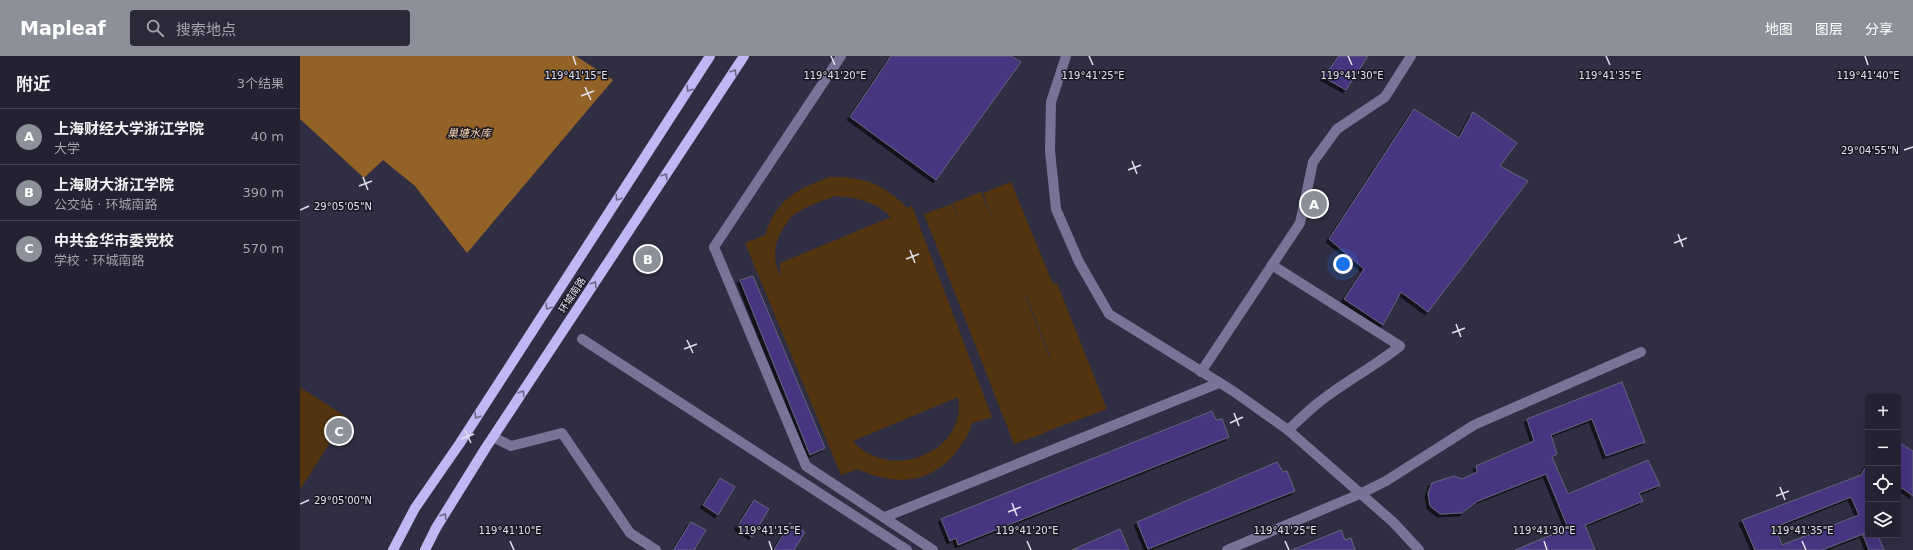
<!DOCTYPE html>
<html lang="zh">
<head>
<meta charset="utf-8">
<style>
  :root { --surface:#242232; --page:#2c2a3a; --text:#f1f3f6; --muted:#a3a4ac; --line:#413f4d; --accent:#8c9099 }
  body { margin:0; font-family:"DejaVu Sans","Noto Sans SC",sans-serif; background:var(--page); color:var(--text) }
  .controls { position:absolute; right:12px; bottom:12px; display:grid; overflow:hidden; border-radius:4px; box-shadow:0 4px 16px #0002 }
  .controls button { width:36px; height:36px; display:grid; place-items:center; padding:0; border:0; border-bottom:1px solid var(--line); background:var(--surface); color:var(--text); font:20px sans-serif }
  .you { position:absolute; left:1043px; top:208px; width:14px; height:14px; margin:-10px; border:3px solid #fff; border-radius:50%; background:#1a73e8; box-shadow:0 0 0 6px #1a73e833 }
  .badge { display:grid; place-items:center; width:26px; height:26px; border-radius:50%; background:var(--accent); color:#fff; font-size:13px; font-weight:700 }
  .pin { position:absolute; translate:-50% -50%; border:2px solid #fff; box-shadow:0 1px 4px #0006 }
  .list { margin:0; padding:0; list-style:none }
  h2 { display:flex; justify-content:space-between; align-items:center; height:52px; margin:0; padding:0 16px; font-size:17px }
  h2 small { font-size:13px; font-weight:400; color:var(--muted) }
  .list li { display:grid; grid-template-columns:26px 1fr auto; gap:12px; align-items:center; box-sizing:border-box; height:56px; padding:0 16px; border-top:1px solid var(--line) }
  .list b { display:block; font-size:15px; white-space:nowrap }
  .list p { margin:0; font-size:13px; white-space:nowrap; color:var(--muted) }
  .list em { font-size:13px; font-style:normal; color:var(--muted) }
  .icon { flex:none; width:22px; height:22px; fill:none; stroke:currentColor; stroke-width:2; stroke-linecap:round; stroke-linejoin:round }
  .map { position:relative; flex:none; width:1613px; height:494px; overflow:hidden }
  header { display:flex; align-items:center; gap:24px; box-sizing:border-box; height:56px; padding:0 20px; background:var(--accent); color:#fff }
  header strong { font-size:19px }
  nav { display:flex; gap:22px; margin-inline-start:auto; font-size:14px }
  .search { width:280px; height:36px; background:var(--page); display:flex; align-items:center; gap:10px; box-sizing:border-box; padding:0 14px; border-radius:4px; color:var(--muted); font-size:15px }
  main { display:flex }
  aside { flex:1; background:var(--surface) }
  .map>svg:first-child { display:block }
  .green { fill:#52350f; fill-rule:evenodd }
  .water { fill:#926226 }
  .building { fill:#463681; stroke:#65637b; fill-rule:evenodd; filter:url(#shadow) }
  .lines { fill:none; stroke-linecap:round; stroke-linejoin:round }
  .minor { stroke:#787498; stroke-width:10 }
  .major { stroke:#bfb8f4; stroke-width:10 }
  .oneway { stroke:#6c688a }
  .ticks { fill:none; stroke:#e2e1ef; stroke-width:1.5 }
  .labels { text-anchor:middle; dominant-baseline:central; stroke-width:3; stroke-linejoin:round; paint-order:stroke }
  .street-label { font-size:10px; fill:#e2e1ef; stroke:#181721 }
  .water-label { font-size:11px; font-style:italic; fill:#f6d4b0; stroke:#181721 }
  .ticks-label { font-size:10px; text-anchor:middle; fill:#e2e1ef; stroke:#181721; stroke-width:3; stroke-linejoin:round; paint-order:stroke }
</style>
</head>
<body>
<header>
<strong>Mapleaf</strong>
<div class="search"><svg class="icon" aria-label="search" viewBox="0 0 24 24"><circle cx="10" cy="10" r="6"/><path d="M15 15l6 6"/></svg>搜索地点</div>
<nav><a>地图</a><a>图层</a><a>分享</a></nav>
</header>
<main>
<aside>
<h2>附近<small>3个结果</small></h2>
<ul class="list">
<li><span class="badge">A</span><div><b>上海财经大学浙江学院</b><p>大学</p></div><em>40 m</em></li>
<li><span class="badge">B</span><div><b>上海财大浙江学院</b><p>公交站 · 环城南路</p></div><em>390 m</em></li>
<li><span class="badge">C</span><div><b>中共金华市委党校</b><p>学校 · 环城南路</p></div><em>570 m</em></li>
</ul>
</aside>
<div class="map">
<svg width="1613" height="494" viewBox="0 0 1613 494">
  <defs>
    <filter id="shadow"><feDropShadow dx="-3" dy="3" stdDeviation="0" flood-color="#0009"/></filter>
  </defs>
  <rect width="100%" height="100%" fill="#302e43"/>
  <g class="green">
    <path d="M530 121C563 120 584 128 607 152L612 150 692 361 672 367C670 377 665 383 659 392 633 428 596 431 558 413L541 419 445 187 465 179C478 142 495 134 530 121ZM536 140C558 142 575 145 591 161L480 207V220C472 203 474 187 484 171 487 168 488 163 491 161 504 151 520 145 536 140ZM658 341C668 397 589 427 553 385Z"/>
    <path d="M711 126 753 228 757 227 807 353 745 376 720 314 745 377 714 388 624 158 652 148 659 164 653 147 681 136 695 170 683 137ZM725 239H726L751 302H750Z"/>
    <path d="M0 331 46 361 0 434Z"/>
  </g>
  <path class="water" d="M0 0H276L313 24 167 197 115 130 83 104 64 122 0 63Z"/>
  <g class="building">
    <path d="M591 0H711L721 6 636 124 550 61Z"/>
    <path d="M1039 0H1068L1046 34 1023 21Z"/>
    <path d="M1114 53 1159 82 1173 56 1217 87 1200 110 1228 125 1128 256 1101 236 1083 269 1044 243 1064 213 1029 183Z"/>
    <path d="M453 220 525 392 510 399 440 224Z"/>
    <path d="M1322 326 1345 386 1306 400 1292 363 1251 379 1257 398 1252 401 1268 438 1348 404 1360 429 1339 437 1343 445 1285 469 1295 494H1215L1268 472 1246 418 1178 445 1162 457 1140 458 1130 450 1128 437 1132 427 1154 420 1162 423 1177 416 1176 410 1234 385 1227 363Z"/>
    <path d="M912 355 916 364 922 363 929 381 658 489 656 482 650 485 641 463Z"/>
    <path d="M1598 386 1613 395V440L1602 432 1598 434Z"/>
    <path d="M977 406 983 416 987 415 995 435 848 493 837 466Z"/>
    <path d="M1568 407V446L1565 447 1568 454V479H1578L1584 494H1569L1563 479H1567L1566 477 1522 494H1455L1442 464 1561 419ZM1551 441 1559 459 1482 489 1475 471Z"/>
    <path d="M420 422 435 431 418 459 403 449Z"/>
    <path d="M454 444 469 453 452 481 437 471Z"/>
    <path d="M391 466 406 474 394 494H373Z"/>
    <path d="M490 467 505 476 494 494H474Z"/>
    <path d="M820 473 829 494H772Z"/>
    <path d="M1041 474 1045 484 1051 482 1055 494H992Z"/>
  </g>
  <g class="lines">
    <g class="minor">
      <path d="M541 0 414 191 506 410 633 494"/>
      <path d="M766 0 751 46 750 95 756 153 779 206 809 258 933 335 988 374 1093 466 1119 494"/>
      <path d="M972 209 1100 290C1074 311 1044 326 1018 347 1008 355 998 365 988 374"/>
      <path d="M282 283 607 494"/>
      <path d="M901 316 1000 167 1013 106 1037 73 1085 41 1111 0"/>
      <path d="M193 381 211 390 262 377 330 477 356 494"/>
      <path d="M585 461 919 327"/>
      <path d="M927 494 1062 437 1086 425 1174 369 1341 296"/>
    </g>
    <g class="major">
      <path d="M93 494 115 452 160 387 410 0"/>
      <path d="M125 494 136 472 185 393 444 0"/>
    </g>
  </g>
  <defs><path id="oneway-chevron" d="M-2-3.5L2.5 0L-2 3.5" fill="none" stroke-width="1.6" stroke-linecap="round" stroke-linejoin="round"/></defs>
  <g class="oneway">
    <use href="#oneway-chevron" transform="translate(434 16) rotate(-57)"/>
    <use href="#oneway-chevron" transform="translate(389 33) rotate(123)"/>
    <use href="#oneway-chevron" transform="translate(365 120) rotate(-57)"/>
    <use href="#oneway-chevron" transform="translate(318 142) rotate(123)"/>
    <use href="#oneway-chevron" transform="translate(294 228) rotate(-57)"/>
    <use href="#oneway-chevron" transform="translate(248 251) rotate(123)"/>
    <use href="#oneway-chevron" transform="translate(222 337) rotate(-57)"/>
    <use href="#oneway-chevron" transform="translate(177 360) rotate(123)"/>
    <use href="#oneway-chevron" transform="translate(144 460) rotate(-58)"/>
  </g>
  <path class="ticks" d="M273 0 276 9M531 0 535 9M789 0 793 9M1048 0 1052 9M1306 0 1310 9M1565 0 1568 9M285 31 291 44M281 40 294 35M1604 94 1613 91M832 105 837 118M828 114 841 109M63 121 68 134M59 130 72 125M0 154 9 150M1378 178 1383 191M1374 187 1387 182M610 194 615 207M606 203 619 198M1156 268 1161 281M1152 277 1165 272M387 284 393 297M384 293 397 288M934 357 939 370M930 367 943 361M165 374 171 387M161 383 174 378M1480 431 1485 444M1476 440 1489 435M712 447 717 460M0 448 9 444M708 456 721 451M210 485 214 494M469 485 472 494M727 485 731 494M985 485 989 494M1244 485 1247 494M1502 485 1506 494"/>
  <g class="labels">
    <g class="street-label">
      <text transform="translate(272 239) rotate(-57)">环城南路</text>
    </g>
    <g class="water-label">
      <text x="169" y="77">巢塘水库</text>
    </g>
  </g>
  <g class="ticks-label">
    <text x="276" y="23">119°41'15"E</text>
    <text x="793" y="23">119°41'25"E</text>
    <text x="1052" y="23">119°41'30"E</text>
    <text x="1310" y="23">119°41'35"E</text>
    <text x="535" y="23">119°41'20"E</text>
    <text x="1568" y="23">119°41'40"E</text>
    <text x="1570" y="98">29°04'55"N</text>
    <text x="43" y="154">29°05'05"N</text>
    <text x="43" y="448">29°05'00"N</text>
    <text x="210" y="478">119°41'10"E</text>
    <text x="469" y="478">119°41'15"E</text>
    <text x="727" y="478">119°41'20"E</text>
    <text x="985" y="478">119°41'25"E</text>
    <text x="1244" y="478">119°41'30"E</text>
    <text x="1502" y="478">119°41'35"E</text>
  </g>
</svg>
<div class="controls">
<button>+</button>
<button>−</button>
<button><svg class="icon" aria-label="locate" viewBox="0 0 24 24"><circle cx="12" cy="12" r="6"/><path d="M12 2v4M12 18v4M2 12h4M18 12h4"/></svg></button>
<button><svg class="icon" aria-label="layers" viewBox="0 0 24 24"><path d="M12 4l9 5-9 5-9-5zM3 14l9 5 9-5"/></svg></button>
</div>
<div class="you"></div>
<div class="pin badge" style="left:1014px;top:148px">A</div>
<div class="pin badge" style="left:348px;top:203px">B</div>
<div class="pin badge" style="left:39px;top:375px">C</div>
</div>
</main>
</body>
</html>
